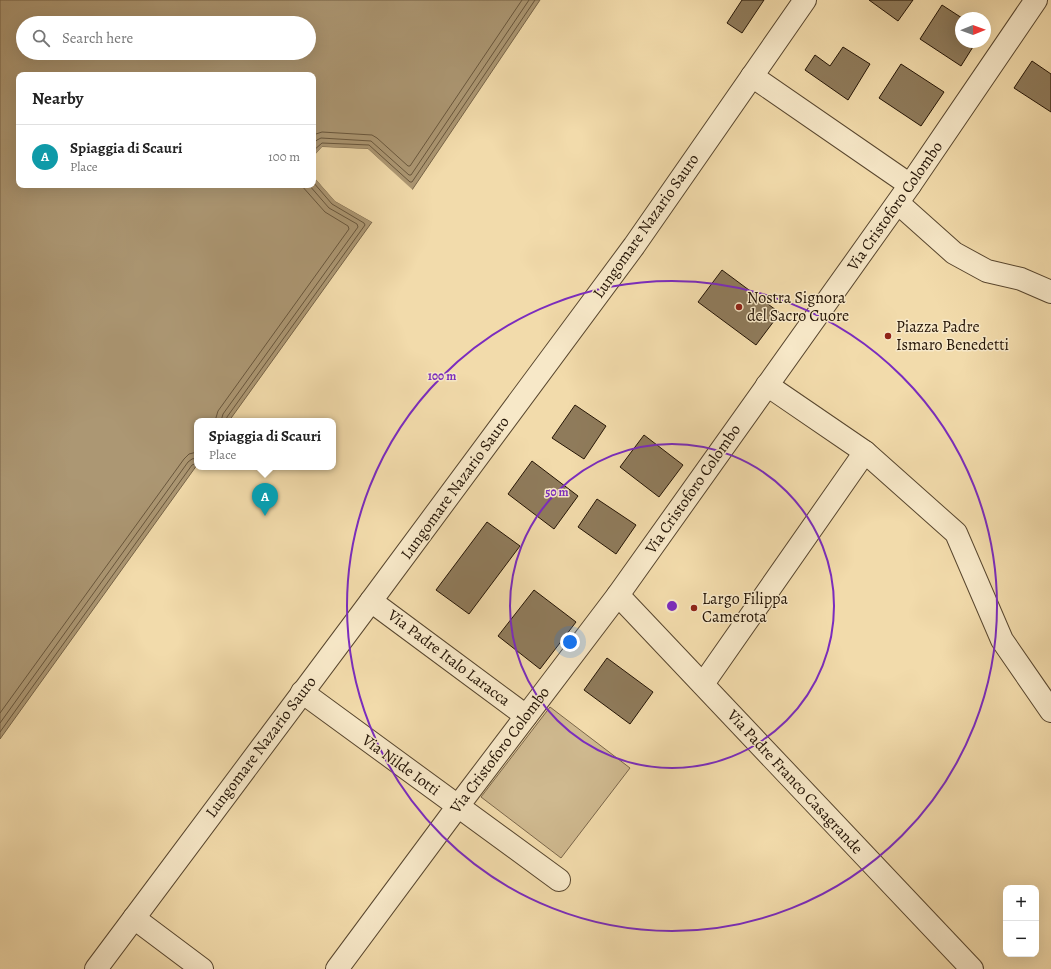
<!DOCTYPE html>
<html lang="en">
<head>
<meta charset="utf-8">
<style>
  :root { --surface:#fff; --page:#f2f2f2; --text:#222; --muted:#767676; --line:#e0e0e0; --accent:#1a73e8 }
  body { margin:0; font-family:Alegreya,serif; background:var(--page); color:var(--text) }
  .controls { position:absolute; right:12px; bottom:12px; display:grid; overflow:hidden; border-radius:8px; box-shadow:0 4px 16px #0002 }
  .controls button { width:36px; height:36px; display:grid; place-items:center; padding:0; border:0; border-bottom:1px solid var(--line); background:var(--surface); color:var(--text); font:20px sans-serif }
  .compass { position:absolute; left:955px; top:12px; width:36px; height:36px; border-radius:50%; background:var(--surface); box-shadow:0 4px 16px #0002; rotate:89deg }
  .you { position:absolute; left:570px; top:642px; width:14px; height:14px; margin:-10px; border:3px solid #fff; border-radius:50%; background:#1a73e8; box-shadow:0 0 0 6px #1a73e833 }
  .badge { display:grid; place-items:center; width:26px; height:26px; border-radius:50%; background:var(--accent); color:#fff; font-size:13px; font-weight:700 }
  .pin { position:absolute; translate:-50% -33px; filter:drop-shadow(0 1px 2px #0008) }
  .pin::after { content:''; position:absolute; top:21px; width:14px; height:12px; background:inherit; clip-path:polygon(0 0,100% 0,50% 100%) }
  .popup { position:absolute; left:194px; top:418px; width:142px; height:52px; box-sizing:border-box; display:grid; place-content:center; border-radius:8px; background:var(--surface); filter:drop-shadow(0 1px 3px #0005); font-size:13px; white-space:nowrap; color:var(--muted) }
  .popup b { font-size:15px; color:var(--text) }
  .popup::after { content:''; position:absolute; left:50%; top:100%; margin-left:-8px; border:8px solid transparent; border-top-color:var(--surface) }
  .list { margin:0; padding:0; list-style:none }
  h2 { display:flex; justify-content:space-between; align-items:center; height:52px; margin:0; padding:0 16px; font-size:17px }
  h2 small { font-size:13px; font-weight:400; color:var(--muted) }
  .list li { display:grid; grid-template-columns:26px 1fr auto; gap:12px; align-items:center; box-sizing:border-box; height:64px; padding:0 16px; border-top:1px solid var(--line) }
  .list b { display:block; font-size:15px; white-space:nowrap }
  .list p { margin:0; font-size:13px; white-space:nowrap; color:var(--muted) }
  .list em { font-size:13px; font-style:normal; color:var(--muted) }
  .icon { flex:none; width:22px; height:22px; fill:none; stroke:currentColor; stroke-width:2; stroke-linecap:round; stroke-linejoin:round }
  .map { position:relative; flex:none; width:1051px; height:969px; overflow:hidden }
  .search { position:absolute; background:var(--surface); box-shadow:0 4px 16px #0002; left:16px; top:16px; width:300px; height:44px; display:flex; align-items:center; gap:10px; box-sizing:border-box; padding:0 14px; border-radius:22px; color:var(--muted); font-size:15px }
  .panel { position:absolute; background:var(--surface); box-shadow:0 4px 16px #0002; left:16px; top:72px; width:300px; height:116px; border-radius:8px }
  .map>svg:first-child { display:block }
  .green { fill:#cfb98f; stroke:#7a664a }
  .water { fill:#ac9773; stroke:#766347; fill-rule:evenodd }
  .pier { fill:#f2dbab }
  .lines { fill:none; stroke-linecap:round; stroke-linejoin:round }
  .shore { stroke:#68563c; stroke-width:1 }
  .building { fill:#8f7b5b; stroke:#241405 }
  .minor-casing { stroke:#58462e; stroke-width:24 }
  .minor { stroke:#f7e8c8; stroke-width:22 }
  .ring { fill:none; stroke:#7b2cbf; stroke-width:2 }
  .poi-dot { fill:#8f2418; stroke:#f7e8c8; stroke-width:1.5 }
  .labels { text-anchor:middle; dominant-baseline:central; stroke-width:3; stroke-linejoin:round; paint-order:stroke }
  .street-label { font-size:16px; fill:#241405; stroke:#f7e8c8 }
  .poi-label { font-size:16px; fill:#241405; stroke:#f7e8c8; text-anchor:start }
  .centre { fill:#7b2cbf; stroke:#f7e8c8; stroke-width:2 }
  .ring-label { font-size:12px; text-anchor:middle; font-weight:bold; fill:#7b2cbf; stroke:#f7e8c8; stroke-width:3; stroke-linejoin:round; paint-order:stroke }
</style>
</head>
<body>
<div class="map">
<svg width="1051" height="969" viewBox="0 0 1051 969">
  <rect width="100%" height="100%" fill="#f2dbab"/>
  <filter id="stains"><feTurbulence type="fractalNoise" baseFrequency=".005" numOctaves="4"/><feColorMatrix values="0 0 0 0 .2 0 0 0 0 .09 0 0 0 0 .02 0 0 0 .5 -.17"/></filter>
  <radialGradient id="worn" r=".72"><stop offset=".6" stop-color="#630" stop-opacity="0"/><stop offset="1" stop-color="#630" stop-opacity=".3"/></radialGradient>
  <path class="green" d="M550 707 630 768 561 858 481 797Z"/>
  <path class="water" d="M0 0H540L412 190 368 149 322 147 313 157V75H19V185H313V176L335 201 372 222 229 421H197V465L0 739ZM23 23H309V53H23Z"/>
  <g class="pier">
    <path d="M322 147 368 149 414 191H411L367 151 323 149 313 159V157Z"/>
    <path d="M313 174 336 200 374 222H372L335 201 313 176Z"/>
  </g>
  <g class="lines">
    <g class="shore">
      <path d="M313 135 322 132 372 135 377 138 408 166H410L522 0"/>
      <path d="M313 144 317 140 321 138 371 141 409 175H411L529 0"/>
      <path d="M313 151 322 143 369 145 410 182H412L535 0"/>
      <path d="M215 421 218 411 349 229 348 226 325 212 301 185"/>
      <path d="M221 421 223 414 358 227 357 224 329 208 309 185"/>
      <path d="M226 421 227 417 365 225 364 223 332 204 313 182"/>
      <path d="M0 713 184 459 189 454 197 452"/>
      <path d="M0 723 188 462 192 459 197 458"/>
      <path d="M0 732 192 465 197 463"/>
    </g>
  </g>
  <g class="building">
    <path d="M742 0H764L742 33 727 23Z"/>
    <path d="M869 0H913L898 21Z"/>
    <path d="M942 5 962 18H961V42H976L961 66 920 39Z"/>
    <path d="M843 47 870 64 848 100 805 70 815 55 830 66Z"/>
    <path d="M1032 61 1051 74V112L1014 88Z"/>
    <path d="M901 64 944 92 921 126 879 98Z"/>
    <path d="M722 270 780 313 756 345 698 302Z"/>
    <path d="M575 405 606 426 584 459 552 438Z"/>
    <path d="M644 435 683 465 659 497 620 467Z"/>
    <path d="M532 461 578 496 554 529 508 494Z"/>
    <path d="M597 499 636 525 616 554 578 527Z"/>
    <path d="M487 522 520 546 469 614 436 590Z"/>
    <path d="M534 590 576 622 540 669 498 636Z"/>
    <path d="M607 658 653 692 630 724 584 690Z"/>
  </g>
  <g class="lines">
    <g class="minor-casing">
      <g id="minor">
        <path d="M752 76 910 185"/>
        <path d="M898 203 954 253 987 271 1021 279 1051 292"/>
        <path d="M767 385 865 452 956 533 1002 640 1051 711"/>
        <path d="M618 595 972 969"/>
        <path d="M371 601 526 716"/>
        <path d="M703 684 865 452"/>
        <path d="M302 692 559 880"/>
        <path d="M134 918 202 969"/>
        <path d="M96 969 371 601 634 246 805 0"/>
        <path d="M337 969 458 806 618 595 910 185 1036 0"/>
      </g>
    </g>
    <use href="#minor" class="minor"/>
  </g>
  <g class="ring">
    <circle cx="672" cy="606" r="162"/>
    <circle cx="672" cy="606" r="325"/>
  </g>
  <g class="poi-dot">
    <circle cx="739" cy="307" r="4"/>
    <circle cx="888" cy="336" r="4"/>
    <circle cx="694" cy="608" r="4"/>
  </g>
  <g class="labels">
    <g class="street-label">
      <text transform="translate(895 206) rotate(-55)">Via Cristoforo Colombo</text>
      <text transform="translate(646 226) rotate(-55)">Lungomare Nazario Sauro</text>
      <text transform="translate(455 488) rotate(-54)">Lungomare Nazario Sauro</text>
      <text transform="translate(693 489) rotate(-55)">Via Cristoforo Colombo</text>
      <text transform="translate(449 658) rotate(37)">Via Padre Italo Laracca</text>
      <text transform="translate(261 747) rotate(-53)">Lungomare Nazario Sauro</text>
      <text transform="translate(500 750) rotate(-53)">Via Cristoforo Colombo</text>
      <text transform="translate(401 765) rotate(36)">Via Nilde Iotti</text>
      <text transform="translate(795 782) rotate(47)">Via Padre Franco Casagrande</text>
    </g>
    <g class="poi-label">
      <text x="747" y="298">Nostra Signora<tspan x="747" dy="18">del Sacro Cuore</tspan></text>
      <text x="896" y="327">Piazza Padre<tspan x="896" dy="18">Ismaro Benedetti</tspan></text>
      <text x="702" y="599">Largo Filippa<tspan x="702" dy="18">Camerota</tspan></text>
    </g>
  </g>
  <circle cx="672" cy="606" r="6" class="centre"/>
  <g class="ring-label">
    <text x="442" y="380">100 m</text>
    <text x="557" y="496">50 m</text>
  </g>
  <rect width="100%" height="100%" filter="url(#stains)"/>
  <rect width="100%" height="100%" fill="url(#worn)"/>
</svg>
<div class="controls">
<button>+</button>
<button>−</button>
</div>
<svg class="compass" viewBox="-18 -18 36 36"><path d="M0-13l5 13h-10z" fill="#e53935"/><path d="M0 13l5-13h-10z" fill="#767676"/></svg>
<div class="you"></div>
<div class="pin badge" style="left:265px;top:516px;background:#0f9aa8">A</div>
<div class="popup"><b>Spiaggia di Scauri</b>Place</div>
<div class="search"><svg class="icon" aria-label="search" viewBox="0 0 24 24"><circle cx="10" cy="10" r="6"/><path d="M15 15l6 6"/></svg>Search here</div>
<section class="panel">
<h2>Nearby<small></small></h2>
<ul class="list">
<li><span class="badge" style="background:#0f9aa8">A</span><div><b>Spiaggia di Scauri</b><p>Place</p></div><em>100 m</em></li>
</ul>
</section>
</div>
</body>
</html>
